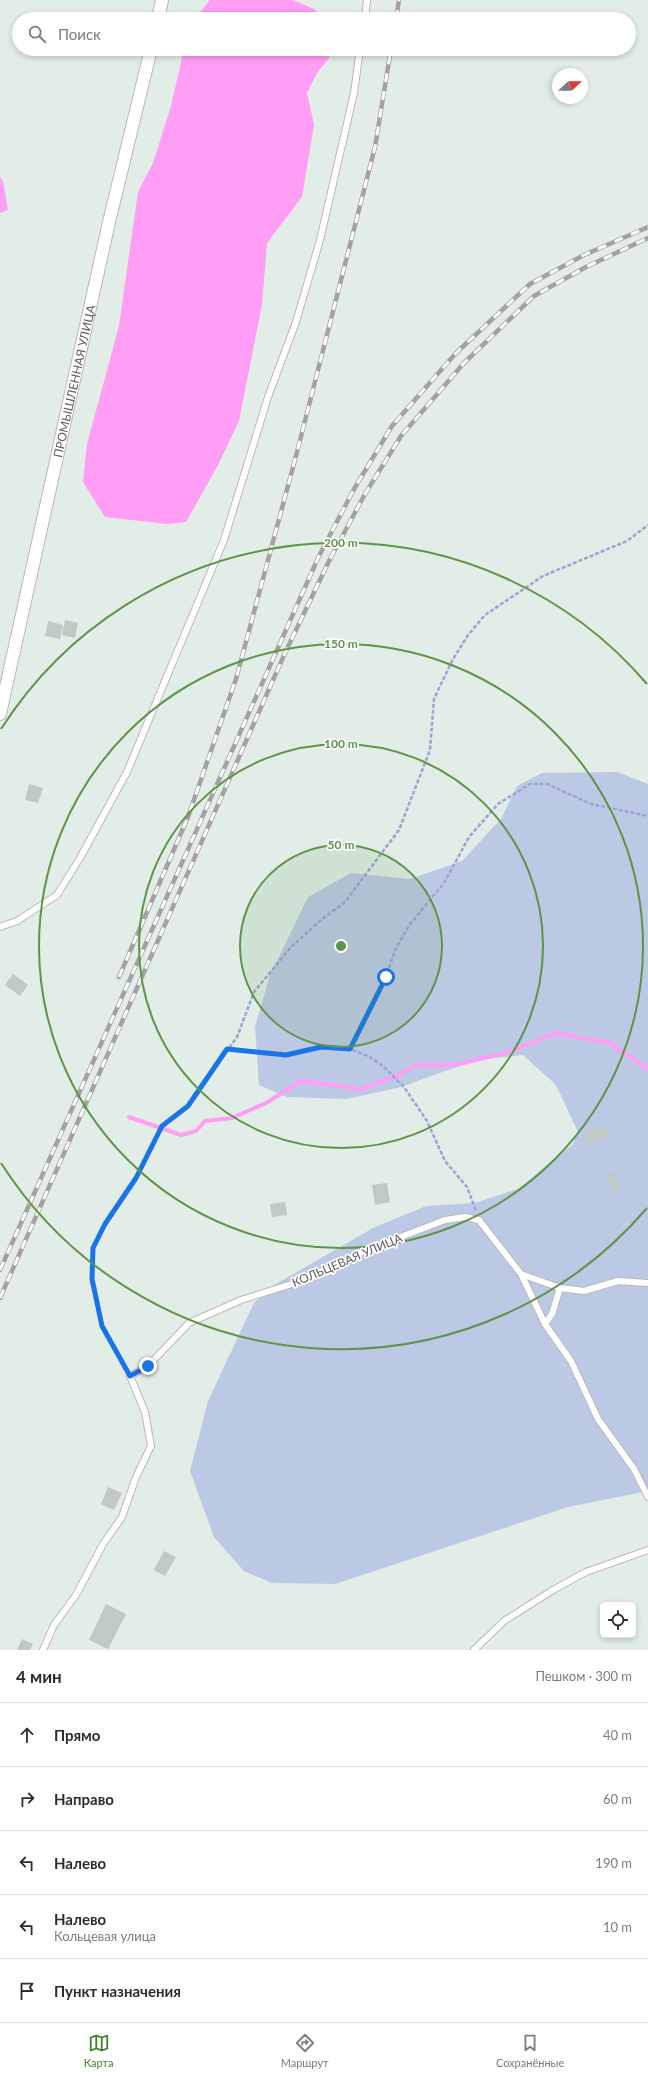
<!DOCTYPE html>
<html lang="ru">
<head>
<meta charset="utf-8">
<style>
  :root { --surface:#fff; --page:#f2f2f3; --text:#2b2b33; --muted:#7c7c81; --line:#e1e1e2; --accent:#3f822e }
  body { margin:0; font-family:Lato,sans-serif; background:var(--page); color:var(--text) }
  .controls { position:absolute; right:12px; bottom:12px; display:grid; overflow:hidden; border-radius:6px; box-shadow:0 2px 6px #0003 }
  .controls button { width:36px; height:36px; display:grid; place-items:center; padding:0; border:0; border-bottom:1px solid var(--line); background:var(--surface); color:var(--text); font:20px sans-serif }
  .compass { position:absolute; left:552px; top:68px; width:36px; height:36px; border-radius:50%; background:var(--surface); box-shadow:0 2px 6px #0003; rotate:68deg }
  .stop { position:absolute; width:12px; height:12px; margin:-9px; border:3px solid #1a73e8; border-radius:50%; background:#fff }
  .stop.end { background:#1a73e8; border-color:#fff; box-shadow:0 1px 4px #0008 }
  .list { margin:0; padding:0; list-style:none }
  h2 { display:flex; justify-content:space-between; align-items:center; height:52px; margin:0; padding:0 16px; font-size:17px }
  h2 small { font-size:13px; font-weight:400; color:var(--muted) }
  .list li { display:grid; grid-template-columns:26px 1fr auto; gap:12px; align-items:center; box-sizing:border-box; height:64px; padding:0 16px; border-top:1px solid var(--line) }
  .list b { display:block; font-size:15px; white-space:nowrap }
  .list p { margin:0; font-size:13px; white-space:nowrap; color:var(--muted) }
  .list em { font-size:13px; font-style:normal; color:var(--muted) }
  .icon { flex:none; width:22px; height:22px; fill:none; stroke:currentColor; stroke-width:2; stroke-linecap:round; stroke-linejoin:round }
  .map { position:relative; flex:none; width:648px; height:1650px; overflow:hidden }
  .search { position:absolute; background:var(--surface); box-shadow:0 2px 6px #0003; left:12px; right:12px; top:12px; height:44px; display:flex; align-items:center; gap:10px; box-sizing:border-box; padding:0 14px; border-radius:22px; color:var(--muted); font-size:15px }
  .sheet { height:372px; background:var(--surface) }
  nav { display:flex; justify-content:space-around; align-items:center; box-sizing:border-box; height:56px; border-top:1px solid var(--line); background:var(--surface); font-size:11px; color:var(--muted) }
  nav a { display:grid; justify-items:center; gap:2px }
  nav .on { color:var(--accent) }
  .map>svg:first-child { display:block }
  .green { fill:#bcc9e5 }
  .water { fill:#ff9ef4 }
  .lines { fill:none; stroke-linecap:round; stroke-linejoin:round }
  .stream { stroke:#ff9ef4; stroke-width:4 }
  .building { fill:#c0c9c3 }
  .service-casing { stroke:#beb6bb; stroke-width:8 }
  .minor-casing { stroke:#beb6bb; stroke-width:14 }
  .path { stroke:#9fa2d7; stroke-width:2.5; stroke-dasharray:4 2; stroke-linecap:butt }
  .service { stroke:#fff; stroke-width:6 }
  .minor { stroke:#fff; stroke-width:12 }
  .rail-casing { stroke:#a4a1a3; stroke-width:4.5 }
  .rail { stroke:#fff; stroke-width:3; stroke-dasharray:9; stroke-linecap:butt }
  .route { stroke:#1a73e8; stroke-width:5 }
  .ring { fill:none; stroke:#5e9449; stroke-width:2 }
  .labels { text-anchor:middle; dominant-baseline:central; stroke-width:3.5; stroke-linejoin:round; paint-order:stroke }
  .street-label { font-size:12px; fill:#625960; stroke:#fff }
  .centre { fill:#5e9449; stroke:#fff; stroke-width:2 }
  .ring-label { font-size:12px; text-anchor:middle; font-weight:bold; fill:#5e9449; stroke:#fff; stroke-width:3.5; stroke-linejoin:round; paint-order:stroke }
</style>
</head>
<body>
<div class="map">
<svg width="648" height="1650" viewBox="0 0 648 1650">
  <rect width="100%" height="100%" fill="#e1ede6"/>
  <path class="green" d="M617 772 648 784V1491L568 1507 335 1584 272 1583 244 1571 214 1537 190 1471 208 1401 254 1303 276 1284 373 1228 426 1206 475 1203 518 1189 573 1144 578 1132 556 1085 523 1055 476 1060 401 1087 347 1099 287 1097 259 1085 255 1027 270 975 308 897 351 873 410 879 462 861 501 819 517 786 542 773Z"/>
  <g class="water">
    <path d="M210 0H293L316 10 320 19H195Z"/>
    <path d="M184 49H330L329 58 317 73 307 93 314 125 302 197 267 243 262 305 239 421 218 465 186 522 167 524 105 517 83 482 87 444 119 326 138 192 153 163 171 106Z"/>
    <path d="M0 177 3 181 8 210 0 213Z"/>
  </g>
  <g class="lines">
    <path class="stream" d="M129 1117 181 1135 196 1131 205 1121 232 1118 266 1103 301 1081 361 1089 394 1077 417 1065H455L509 1052 556 1033 610 1043 648 1069"/>
  </g>
  <g class="building">
    <path d="M65 620 78 623 75 638 62 635Z"/>
    <path d="M48 621 63 625 60 639 45 636Z"/>
    <path d="M29 784 43 788 38 803 25 800Z"/>
    <path d="M13 974 28 985 20 996 5 985Z"/>
    <path d="M605 1126 608 1138 586 1144 583 1133Z"/>
    <path d="M615 1171 620 1190 612 1193 606 1173Z"/>
    <path d="M387 1183 390 1202 375 1205 372 1185Z"/>
    <path d="M285 1202 287 1215 272 1217 270 1204Z"/>
    <path d="M108 1487 122 1493 114 1510 101 1504Z"/>
    <path d="M164 1551 176 1557 165 1576 154 1570Z"/>
    <path d="M106 1604 126 1614 108 1649 89 1640Z"/>
    <path d="M22 1639 33 1644 30 1650H17Z"/>
  </g>
  <g class="lines">
    <g class="service-casing">
      <g id="service">
        <path d="M365 19 367 0"/>
        <path d="M0 927 17 921 57 895 80 858 127 772 224 540 268 397 296 322 320 240 354 93 360 49"/>
        <path d="M521 1274 545 1324 571 1361 598 1419 634 1469 648 1497"/>
        <path d="M545 1324 552 1314 560 1288"/>
        <path d="M43 1650 54 1625 76 1595 103 1544 122 1517 136 1477 151 1446 145 1412 130 1376 148 1366 189 1323 241 1300 311 1278 364 1251 445 1220 465 1217 479 1220 521 1274 560 1288 584 1291 618 1281 648 1283"/>
        <path d="M474 1650 504 1621 553 1590 586 1572 648 1550"/>
      </g>
    </g>
    <g class="minor-casing">
      <g id="minor">
        <path d="M158 19 162 0"/>
        <path id="s1" d="M0 714 109 222 151 49"/>
      </g>
    </g>
    <g class="path">
      <path d="M228 1049 286 1055 321 1047 350 1049 368 1056 383 1066 404 1087 427 1121 445 1161 467 1187 476 1211"/>
      <path d="M350 1049 386 977 395 950 410 924 444 883 469 837 498 804 530 784H547L591 804 648 816"/>
      <path d="M126 1368 102 1326 92 1279 93 1248 105 1224 136 1178 162 1126 188 1105 237 1037 254 992 291 947 322 919 344 903 399 830 430 750 434 699 452 661 468 635 485 615 543 576 627 541 648 525"/>
    </g>
    <use href="#service" class="service"/>
    <use href="#minor" class="minor"/>
    <g class="rail-casing">
      <g id="rail">
        <path d="M396 19 399 0"/>
        <path d="M119 977 188 817 236 679 296 456 375 147 391 49"/>
        <path d="M0 1270 319 556 354 489 392 426 456 353 530 284 584 255 648 227"/>
        <path d="M0 1298 285 653 330 559 365 494 401 436 464 363 534 296 586 267 648 238"/>
      </g>
    </g>
    <use href="#rail" class="rail"/>
  </g>
  <g class="lines">
    <path class="route" d="M148 1366 130 1376 102 1326 92 1279 93 1248 105 1224 136 1178 162 1126 188 1106 227 1049 286 1055 321 1047 350 1049 386 977"/>
  </g>
  <circle cx="341" cy="946" r="101" fill="#5e9449" fill-opacity=".12"/>
  <g class="ring">
    <circle cx="341" cy="946" r="101"/>
    <circle cx="341" cy="946" r="202"/>
    <circle cx="341" cy="946" r="302"/>
    <path d="M647 1208A403 403 0 0 1 1 1163M1 729A403 403 0 0 1 647 684"/>
  </g>
  <g class="labels">
    <g class="street-label">
      <text stroke="none"><textPath href="#s1" startOffset="341">ПРОМЫШЛЕННАЯ УЛИЦА</textPath></text>
      <text transform="translate(347 1260) rotate(-23)">КОЛЬЦЕВАЯ УЛИЦА</text>
    </g>
  </g>
  <circle cx="341" cy="946" r="6" class="centre"/>
  <g class="ring-label">
    <text x="341" y="547">200 m</text>
    <text x="341" y="648">150 m</text>
    <text x="341" y="748">100 m</text>
    <text x="341" y="849">50 m</text>
  </g>
</svg>
<div class="controls">
<button><svg class="icon" aria-label="locate" viewBox="0 0 24 24"><circle cx="12" cy="12" r="6"/><path d="M12 2v4M12 18v4M2 12h4M18 12h4"/></svg></button>
</div>
<svg class="compass" viewBox="-18 -18 36 36"><path d="M0-13l5 13h-10z" fill="#e53935"/><path d="M0 13l5-13h-10z" fill="#7c7c81"/></svg>
<div class="stop" style="left:386px;top:977px"></div>
<div class="stop end" style="left:148px;top:1366px"></div>
<div class="search"><svg class="icon" aria-label="search" viewBox="0 0 24 24"><circle cx="10" cy="10" r="6"/><path d="M15 15l6 6"/></svg>Поиск</div>
</div>
<section class="sheet">
<h2>4 мин<small>Пешком · 300 m</small></h2>
<ul class="list">
<li><svg class="icon" aria-label="ahead" viewBox="0 0 24 24"><path d="M12 20V5M6 11l6-6 6 6"/></svg><div><b>Прямо</b></div><em>40 m</em></li>
<li><svg class="icon" aria-label="right" viewBox="0 0 24 24"><path d="M7 20v-9h11M14 6l5 5-5 5"/></svg><div><b>Направо</b></div><em>60 m</em></li>
<li><svg class="icon" aria-label="left" viewBox="0 0 24 24"><path d="M17 20v-9H6M10 6l-5 5 5 5"/></svg><div><b>Налево</b></div><em>190 m</em></li>
<li><svg class="icon" aria-label="left" viewBox="0 0 24 24"><path d="M17 20v-9H6M10 6l-5 5 5 5"/></svg><div><b>Налево</b><p>Кольцевая улица</p></div><em>10 m</em></li>
<li><svg class="icon" aria-label="arrive" viewBox="0 0 24 24"><path d="M6 21V4h12l-3 4 3 4H6"/></svg><div><b>Пункт назначения</b></div></li>
</ul>
</section>
<nav>
<a class="on"><svg class="icon" aria-label="map" viewBox="0 0 24 24"><path d="M3 6l6-2 6 2 6-2v14l-6 2-6-2-6 2zM9 4v14M15 6v14"/></svg>Карта</a>
<a><svg class="icon" aria-label="directions" viewBox="0 0 24 24"><path d="M12 3l9 9-9 9-9-9zM9 14v-3h6M13 9l2 2-2 2"/></svg>Маршрут</a>
<a><svg class="icon" aria-label="saved" viewBox="0 0 24 24"><path d="M7 4h10v16l-5-4-5 4z"/></svg>Сохранённые</a>
</nav>
</body>
</html>
